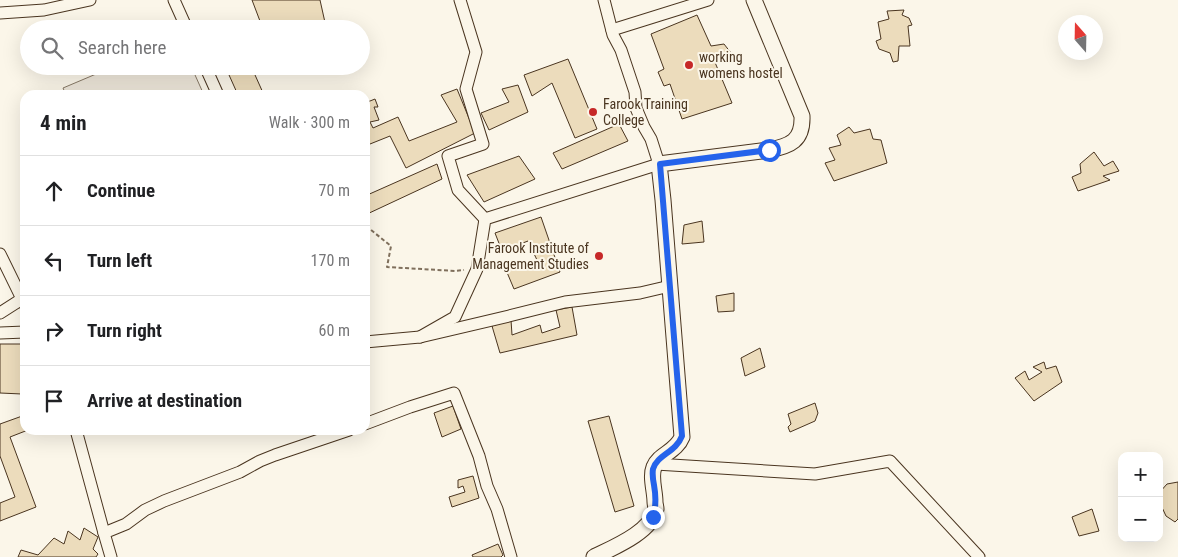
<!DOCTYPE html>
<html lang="en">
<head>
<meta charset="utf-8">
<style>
  :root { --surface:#fff; --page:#f2f2f2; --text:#202124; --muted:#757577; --line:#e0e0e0 }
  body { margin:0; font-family:"Roboto Condensed",sans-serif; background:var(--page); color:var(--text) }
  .controls { position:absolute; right:15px; bottom:15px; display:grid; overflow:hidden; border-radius:10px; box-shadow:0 5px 20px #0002 }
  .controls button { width:45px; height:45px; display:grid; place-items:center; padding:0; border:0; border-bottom:1px solid var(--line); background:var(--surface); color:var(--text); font:25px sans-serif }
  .compass { position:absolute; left:1058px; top:15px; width:45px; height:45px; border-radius:50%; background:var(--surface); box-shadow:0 5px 20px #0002; rotate:340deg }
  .stop { position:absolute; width:15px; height:15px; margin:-11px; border:4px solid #2563eb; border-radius:50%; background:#fff }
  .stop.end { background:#2563eb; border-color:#fff; box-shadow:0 1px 5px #0008 }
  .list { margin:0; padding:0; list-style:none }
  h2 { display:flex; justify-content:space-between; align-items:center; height:65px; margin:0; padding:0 20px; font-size:21px }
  h2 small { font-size:16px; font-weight:400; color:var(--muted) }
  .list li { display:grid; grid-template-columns:32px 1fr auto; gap:15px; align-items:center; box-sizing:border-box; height:70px; padding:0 20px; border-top:1px solid var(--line) }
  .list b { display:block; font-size:19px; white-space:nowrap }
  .list em { font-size:16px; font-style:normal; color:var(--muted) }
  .icon { flex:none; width:28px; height:28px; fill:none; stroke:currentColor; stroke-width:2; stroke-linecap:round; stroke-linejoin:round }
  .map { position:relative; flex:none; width:1178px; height:557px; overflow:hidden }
  .search { position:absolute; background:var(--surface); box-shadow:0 5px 20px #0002; left:20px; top:20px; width:350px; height:55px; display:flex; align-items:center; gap:12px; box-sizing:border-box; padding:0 18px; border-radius:28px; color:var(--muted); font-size:19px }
  .panel { position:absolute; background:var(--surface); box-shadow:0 5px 20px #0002; left:20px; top:90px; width:350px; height:345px; border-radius:15px }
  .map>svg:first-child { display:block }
  .green { fill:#ede6d9; stroke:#887966 }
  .building { fill:#ecdcbc; stroke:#4a3520 }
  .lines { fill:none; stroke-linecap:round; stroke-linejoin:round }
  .minor-casing { stroke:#4a3520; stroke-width:13 }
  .major-casing { stroke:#4a3520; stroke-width:17 }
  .path { stroke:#7f6f5c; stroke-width:2; stroke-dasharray:4 2.5; stroke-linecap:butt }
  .minor { stroke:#fbf6e9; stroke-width:11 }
  .major { stroke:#fbf6e9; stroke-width:15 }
  .route { stroke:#2563eb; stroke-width:6 }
  .poi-dot { fill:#c62828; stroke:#fbf6e9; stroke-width:2 }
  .labels { text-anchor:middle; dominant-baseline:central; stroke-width:4; stroke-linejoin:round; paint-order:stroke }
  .poi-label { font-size:14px; fill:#4a3520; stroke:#fbf6e9; text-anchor:start }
</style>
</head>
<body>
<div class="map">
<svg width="1178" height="557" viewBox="0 0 1178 557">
  <rect width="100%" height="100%" fill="#fbf6e9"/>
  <path class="green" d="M115 66H191L204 95H66L63 88Z"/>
  <g class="building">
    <path d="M252 0H320L326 27 319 29H263Z"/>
    <path d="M904 10 902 15 909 18 912 25 908 26 910 46H899L898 61 893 62 890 53 879 49 876 41 881 39 878 22 889 19 887 11Z"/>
    <path d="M697 15 711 46 724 44 731 53 714 60 732 103 682 119 670 84 664 86 658 72 664 69 651 34Z"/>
    <path d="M568 59 597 129 575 138 552 83 532 96 524 75Z"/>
    <path d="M225 66H251L264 95H238Z"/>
    <path d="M518 85 528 112 489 130 481 113 509 102 502 89Z"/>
    <path d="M457 89 475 133 406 168 390 136 365 146V103L375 99 378 107H374L379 120 370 122 373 128 398 117 409 141 457 122 441 95Z"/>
    <path d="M619 124 628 141 562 169 553 153Z"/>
    <path d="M849 127 854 133 870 129 873 139 881 140 887 163 834 181 825 163 835 160 829 148 841 145 837 135Z"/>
    <path d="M1094 152 1104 166 1113 161 1119 171 1103 176 1110 180 1078 191 1072 177 1081 173 1080 164Z"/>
    <path d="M519 156 535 179 484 202 467 175Z"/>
    <path d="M437 164 442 179 365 215V196Z"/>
    <path d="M541 217 560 272 514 289 506 270 537 260 528 241 502 251 495 233Z"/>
    <path d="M702 221 704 242 682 244 684 225Z"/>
    <path d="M734 293V311L718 312 716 296Z"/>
    <path d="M572 307 577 335 500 353 492 326 511 320 512 335 540 325 542 333 560 327 556 310Z"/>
    <path d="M0 344H25V366L22 394 0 393Z"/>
    <path d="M760 348 765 367 745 376 741 358Z"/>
    <path d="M1044 362 1046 369 1056 366 1062 382 1034 401 1015 378 1025 371 1029 380 1042 372 1033 367Z"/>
    <path d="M815 403 818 413 815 421 790 432 788 427 791 424 788 414Z"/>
    <path d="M453 406 461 429 442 437 434 413Z"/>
    <path d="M25 415V430H28L10 437 36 507 0 521V503L15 497 0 456V424Z"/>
    <path d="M609 416 634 506 615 512 588 421Z"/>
    <path d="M473 476 479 498 452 507 449 497 465 492 463 486 458 488V480Z"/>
    <path d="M1178 482V519L1175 522 1166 516 1159 501V493L1167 484Z"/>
    <path d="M1092 509 1099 531 1079 536 1072 517Z"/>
    <path d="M84 528 98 537 93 549 98 554 96 557H18L21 550 38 555 54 538 64 544 68 531 80 540Z"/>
    <path d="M498 544 503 555 501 557H473L472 555Z"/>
  </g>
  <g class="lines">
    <g class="minor-casing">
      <g id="minor">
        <path d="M174 0 187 29"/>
        <path d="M460 0 476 52 466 89 483 144 448 156 458 190 485 219"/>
        <path d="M0 13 44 10 90 0"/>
        <path d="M612 30 708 0"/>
        <path d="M205 66 218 95"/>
        <path d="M0 254 25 305"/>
        <path d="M0 313 25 297"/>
        <path d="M0 333 25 332"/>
        <path d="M420 337 455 317 477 269 485 219 659 164 651 139 644 127 636 108 635 92 621 50 613 35 604 0"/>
        <path d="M365 342 420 337 509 316 565 302 640 293 670 286"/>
        <path d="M365 424 410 407 454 393 479 456 487 486 497 509 511 557"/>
        <path d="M76 430 104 533"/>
        <path d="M656 464 815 474 890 461 979 557"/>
        <path d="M111 557 104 533 126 524 145 510 164 501 240 472 260 461 275 455 349 430"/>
      </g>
    </g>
    <g class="major-casing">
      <path id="major" d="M594 557C612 548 652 532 656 509 656 507 655 504 655 502 655 491 650 477 654 467 659 454 676 452 682 437L663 200 659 164 769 150C790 146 803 141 802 116L754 0"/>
    </g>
    <path class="path" d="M366 226 391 246 387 267 455 271 464 270"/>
    <use href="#minor" class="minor"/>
    <use href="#major" class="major"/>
  </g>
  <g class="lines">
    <path class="route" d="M653 517C656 507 656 496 654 485 653 480 652 475 653 469 657 455 676 452 682 436L660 164 769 150"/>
  </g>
  <g class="poi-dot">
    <circle cx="689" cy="65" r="5"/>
    <circle cx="593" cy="112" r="5"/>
    <circle cx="599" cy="256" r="5"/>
  </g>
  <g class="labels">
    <g class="poi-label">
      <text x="699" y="57">working<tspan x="699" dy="16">womens hostel</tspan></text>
      <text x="603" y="104">Farook Training<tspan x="603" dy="16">College</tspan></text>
      <text x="589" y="248" text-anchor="end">Farook Institute of<tspan x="589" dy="16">Management Studies</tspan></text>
    </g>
  </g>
</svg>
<div class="controls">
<button>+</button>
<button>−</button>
</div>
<svg class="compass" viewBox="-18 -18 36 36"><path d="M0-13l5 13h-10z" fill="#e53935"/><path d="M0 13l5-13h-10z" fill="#757577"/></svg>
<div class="stop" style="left:769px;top:150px"></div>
<div class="stop end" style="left:653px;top:517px"></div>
<div class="search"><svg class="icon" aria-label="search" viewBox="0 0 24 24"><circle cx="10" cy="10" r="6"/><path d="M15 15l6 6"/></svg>Search here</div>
<section class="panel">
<h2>4 min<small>Walk · 300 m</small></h2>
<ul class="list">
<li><svg class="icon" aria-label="ahead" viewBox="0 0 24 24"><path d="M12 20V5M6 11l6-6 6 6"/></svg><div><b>Continue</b></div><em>70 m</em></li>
<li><svg class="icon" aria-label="left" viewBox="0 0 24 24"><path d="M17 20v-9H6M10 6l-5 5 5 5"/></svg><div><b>Turn left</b></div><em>170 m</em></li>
<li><svg class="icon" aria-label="right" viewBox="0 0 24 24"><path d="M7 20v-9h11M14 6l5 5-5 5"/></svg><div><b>Turn right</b></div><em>60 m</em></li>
<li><svg class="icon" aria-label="arrive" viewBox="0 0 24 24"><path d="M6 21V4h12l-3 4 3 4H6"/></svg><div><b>Arrive at destination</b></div></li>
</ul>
</section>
</div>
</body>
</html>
